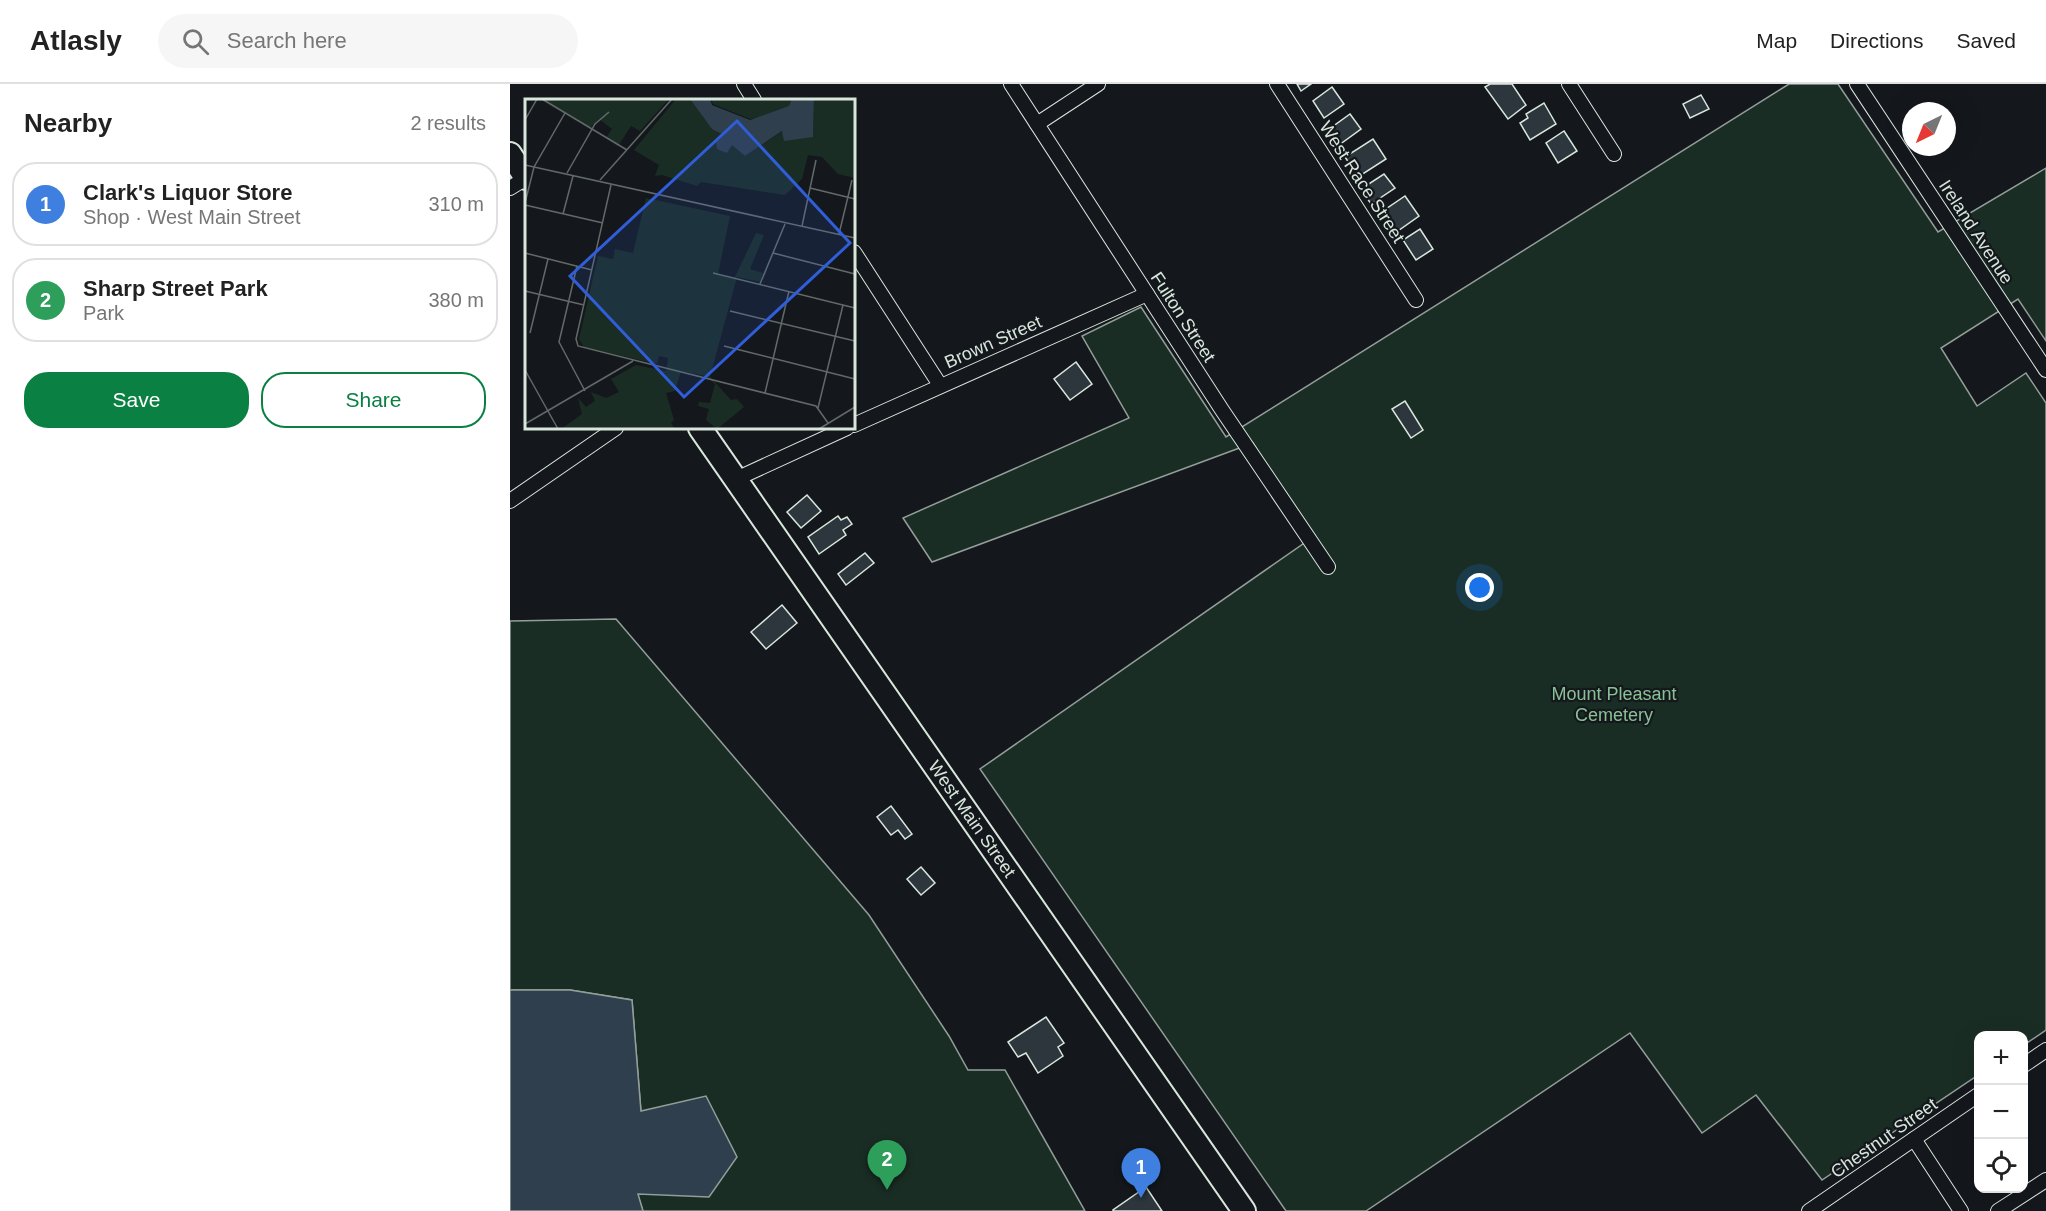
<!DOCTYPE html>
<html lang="en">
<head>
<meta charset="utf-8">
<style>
  :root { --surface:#fff; --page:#f6f6f6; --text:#222; --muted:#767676; --line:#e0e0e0; --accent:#0b8043 }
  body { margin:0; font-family:Helvetica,sans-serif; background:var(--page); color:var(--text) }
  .controls { position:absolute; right:18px; bottom:18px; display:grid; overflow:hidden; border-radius:12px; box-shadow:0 6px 24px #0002 }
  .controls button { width:54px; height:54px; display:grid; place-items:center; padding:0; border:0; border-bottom:2px solid var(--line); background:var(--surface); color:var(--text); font:30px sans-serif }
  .compass { position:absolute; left:1392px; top:18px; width:54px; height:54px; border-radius:50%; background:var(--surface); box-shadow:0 6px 24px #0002; rotate:223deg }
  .you { position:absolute; left:970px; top:504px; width:21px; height:21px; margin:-15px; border:4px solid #fff; border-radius:50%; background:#1a73e8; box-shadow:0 0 0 9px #1a73e833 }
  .badge { display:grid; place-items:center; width:39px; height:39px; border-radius:50%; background:var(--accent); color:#fff; font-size:20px; font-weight:700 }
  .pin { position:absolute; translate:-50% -50px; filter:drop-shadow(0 2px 3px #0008) }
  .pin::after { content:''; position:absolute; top:32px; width:21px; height:18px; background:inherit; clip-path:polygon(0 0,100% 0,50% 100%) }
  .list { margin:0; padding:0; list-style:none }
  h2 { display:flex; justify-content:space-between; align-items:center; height:78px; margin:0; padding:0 24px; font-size:26px }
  h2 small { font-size:20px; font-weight:400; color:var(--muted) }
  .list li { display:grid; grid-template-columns:39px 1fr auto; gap:18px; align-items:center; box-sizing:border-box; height:84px; margin:0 12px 12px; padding:0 12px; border:2px solid var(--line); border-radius:24px }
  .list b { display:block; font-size:22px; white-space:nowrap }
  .list p { margin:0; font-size:20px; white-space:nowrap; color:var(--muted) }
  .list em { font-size:20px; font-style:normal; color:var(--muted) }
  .actions { display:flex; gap:12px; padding:18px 24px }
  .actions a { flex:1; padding:14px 0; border:2px solid var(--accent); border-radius:24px; text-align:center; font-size:21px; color:var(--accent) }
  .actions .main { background:var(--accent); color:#fff }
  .icon { flex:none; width:33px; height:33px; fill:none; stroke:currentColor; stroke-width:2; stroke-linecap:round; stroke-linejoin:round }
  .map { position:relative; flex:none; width:1536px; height:1127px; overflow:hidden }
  header { display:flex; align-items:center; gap:36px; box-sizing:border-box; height:84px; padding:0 30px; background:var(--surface); border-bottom:2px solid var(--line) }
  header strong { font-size:28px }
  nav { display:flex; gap:33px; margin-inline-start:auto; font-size:21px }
  .search { width:420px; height:54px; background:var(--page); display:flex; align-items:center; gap:15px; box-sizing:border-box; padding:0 21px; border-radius:33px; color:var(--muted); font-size:22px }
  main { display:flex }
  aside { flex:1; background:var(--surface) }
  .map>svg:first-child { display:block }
  .green { fill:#1a2d24; stroke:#939e99; stroke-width:1.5 }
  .water { fill:#2f3f4d; stroke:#939e99; stroke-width:1.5 }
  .building { fill:#2c363c; stroke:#d8e6dc; stroke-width:1.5 }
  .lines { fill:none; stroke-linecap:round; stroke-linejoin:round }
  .minor-casing { stroke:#d8e6dc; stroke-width:16 }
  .trunk-casing { stroke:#d8e6dc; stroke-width:26 }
  .minor { stroke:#14181c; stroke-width:14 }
  .trunk { stroke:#14181c; stroke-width:22 }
  .labels { text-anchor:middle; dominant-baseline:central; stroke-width:4.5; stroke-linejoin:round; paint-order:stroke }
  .street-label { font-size:18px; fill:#d8e6dc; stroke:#14181c }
  .park-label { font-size:18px; fill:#8ac095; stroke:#14181c }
  .inset-road { fill:none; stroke:#626a69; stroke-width:1.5 }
  .view { fill:#305dd8; fill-opacity:0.15; stroke:#305dd8; stroke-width:3 }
  .inset-edge { fill:none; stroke:#d8e6dc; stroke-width:3 }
</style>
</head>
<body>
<header>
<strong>Atlasly</strong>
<div class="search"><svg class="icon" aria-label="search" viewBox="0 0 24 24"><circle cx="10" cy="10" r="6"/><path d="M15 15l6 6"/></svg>Search here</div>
<nav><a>Map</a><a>Directions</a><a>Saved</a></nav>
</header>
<main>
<aside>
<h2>Nearby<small>2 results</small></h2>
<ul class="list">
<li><span class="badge" style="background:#3f7fe0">1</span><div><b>Clark's Liquor Store</b><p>Shop · West Main Street</p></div><em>310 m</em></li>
<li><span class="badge" style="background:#2e9e5b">2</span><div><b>Sharp Street Park</b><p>Park</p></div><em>380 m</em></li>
</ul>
<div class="actions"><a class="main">Save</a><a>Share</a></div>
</aside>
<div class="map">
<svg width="1536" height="1127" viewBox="0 0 1536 1127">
  <rect width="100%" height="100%" fill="#14181c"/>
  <g class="green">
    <path d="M1279 0H1328L1428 148 1536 84V257L1508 215 1431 264 1467 322 1516 289 1536 319V946L1514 961V952H1468V991L1312 1096 1246 1011 1192 1049 1120 949 856 1127H776L470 685 800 455 743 359 422 478 393 434 619 334 572 252 631 223 716 353Z"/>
    <path d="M106 535 359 831 439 952 458 986H495L575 1127H133L127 1109 131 1028 122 916 60 906H0V537Z"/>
  </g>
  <path class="water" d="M0 906H60L122 916 131 1027 196 1012 227 1073 199 1113 128 1110 133 1127H0Z"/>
  <g class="building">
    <path d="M787 0H801L791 7Z"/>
    <path d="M980 0H1002L1016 21 998 35 975 3Z"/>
    <path d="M822 3 834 20 814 34 803 17Z"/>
    <path d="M1191 11 1199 25 1180 34 1173 20Z"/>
    <path d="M1034 19 1046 40 1020 56 1010 39 1018 34 1016 30Z"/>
    <path d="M840 30 851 45 829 61 818 46Z"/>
    <path d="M1054 47 1067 67 1048 79 1036 59Z"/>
    <path d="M863 55 876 75 848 93 835 73Z"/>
    <path d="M874 90 885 104 861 120 851 105Z"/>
    <path d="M895 112 909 132 885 149 870 129Z"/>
    <path d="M910 145 923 165 906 176 893 156Z"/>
    <path d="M566 278 582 300 560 316 544 295Z"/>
    <path d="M895 317 913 346 901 354 882 325Z"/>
    <path d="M297 411 311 427 291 444 277 428Z"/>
    <path d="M328 432 331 436 337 433 342 440 333 446 336 451 309 470 298 453Z"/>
    <path d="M355 469 364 479 336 501 328 490Z"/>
    <path d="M272 521 287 539 256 565 241 548Z"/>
    <path d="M381 722 402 750 395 755 388 746 381 751 367 733Z"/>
    <path d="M411 783 425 799 411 811 397 795Z"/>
    <path d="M536 933 554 959 548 963 553 972 528 989 516 969 508 973 498 958Z"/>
    <path d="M636 1103 652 1127H603V1126Z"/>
  </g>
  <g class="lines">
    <g class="minor-casing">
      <g id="minor">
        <path d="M234 0 244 16"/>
        <path d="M501 0 712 326 818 483"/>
        <path d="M767 0 906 216"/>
        <path d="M1059 0 1104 70"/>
        <path d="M1347 0 1536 286"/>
        <path d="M527 40 588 0"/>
        <path d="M0 104 16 94"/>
        <path d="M344 168 430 301"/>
        <path d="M344 341 637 210"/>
        <path d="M226 395 337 344"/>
        <path d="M0 417 106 344"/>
        <path d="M1514 981 1536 966"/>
        <path d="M1404 1055 1451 1127"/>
        <path d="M1299 1127 1468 1011"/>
        <path d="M1488 1127 1536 1096"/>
      </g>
    </g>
    <g class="trunk-casing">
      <g id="trunk">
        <path d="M0 70 16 94"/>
        <path d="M190 344 734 1127"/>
      </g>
    </g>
    <use href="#minor" class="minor"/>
    <use href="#trunk" class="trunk"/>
  </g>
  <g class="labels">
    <g class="street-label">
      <text transform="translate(852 98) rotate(57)">West Race Street</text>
      <text transform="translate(1466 148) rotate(57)">Ireland Avenue</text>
      <text transform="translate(673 233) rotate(57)">Fulton Street</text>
      <text transform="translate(483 258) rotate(-24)">Brown Street</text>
      <text transform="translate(462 735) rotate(55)">West Main Street</text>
      <text transform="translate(1374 1054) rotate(-35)">Chestnut Street</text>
    </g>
    <g class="park-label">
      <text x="1104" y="610">Mount Pleasant<tspan x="1104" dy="21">Cemetery</tspan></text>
    </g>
  </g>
  <g transform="translate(15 15)">
    <rect width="330" height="330" fill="#14181c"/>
    <path d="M16 0H144L115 32 106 27 93 47 81 39 87 30 74 20 65 29ZM151 0H165L180 20 220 57 258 32 288 38 289 0H330V79L313 75 297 58 283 56 277 80 260 96 176 83 172 87 137 76 130 77 134 66 109 51ZM186 0H268L269 3 258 14 225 20 188 5ZM121 99 205 117 193 175 209 180 231 134 239 136 225 170 238 174 235 183 212 178 185 278 206 301 212 300 219 308 192 330 181 321 184 310 173 307 174 303 185 304 190 285 181 277 156 272 150 292 141 294 149 321 146 324 150 330H36L57 315 53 299 61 308 70 302 66 293 81 299 94 293 86 280 111 266 141 272 143 259 134 257 132 265 59 248 54 240 73 157 88 160 90 150 108 154Z" fill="#1a2d24"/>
    <path d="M165 0H185L187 6 225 21 264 7 267 0H289L288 38 259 42 257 32 220 57 207 46 202 54 192 50 191 43 199 36 187 30Z" fill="#2f3f4d"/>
    <path class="inset-road" d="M17 0 102 51M0 21 12 0M0 66 330 139M42 74 70 25 84 13M75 81 147 0M86 86 51 240 53 247 291 307 303 324M285 89 330 100M0 104 9 68 40 14M0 106 78 124M38 115 48 77M277 127 291 61M314 135 327 81M0 154 67 171M248 154 330 175M52 167 34 243 60 292M188 174 330 209M235 185 260 125M0 192 59 206M205 212 330 242M5 234 23 160M199 247 330 280M0 271 33 330M240 294 264 192M293 309 318 206M0 325 108 262M294 330 330 308"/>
    <path class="view" d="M212 22 325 144 159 298 45 177Z"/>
    <rect width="330" height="330" class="inset-edge"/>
  </g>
</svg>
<div class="controls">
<button>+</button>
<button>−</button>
<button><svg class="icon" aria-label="locate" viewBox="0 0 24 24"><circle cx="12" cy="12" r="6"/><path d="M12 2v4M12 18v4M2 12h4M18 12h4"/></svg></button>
</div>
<svg class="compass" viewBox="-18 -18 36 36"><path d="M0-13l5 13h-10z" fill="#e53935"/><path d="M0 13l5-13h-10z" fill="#767676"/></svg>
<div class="you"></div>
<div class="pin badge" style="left:631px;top:1114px;background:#3f7fe0">1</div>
<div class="pin badge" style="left:377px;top:1106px;background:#2e9e5b">2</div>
</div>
</main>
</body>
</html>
